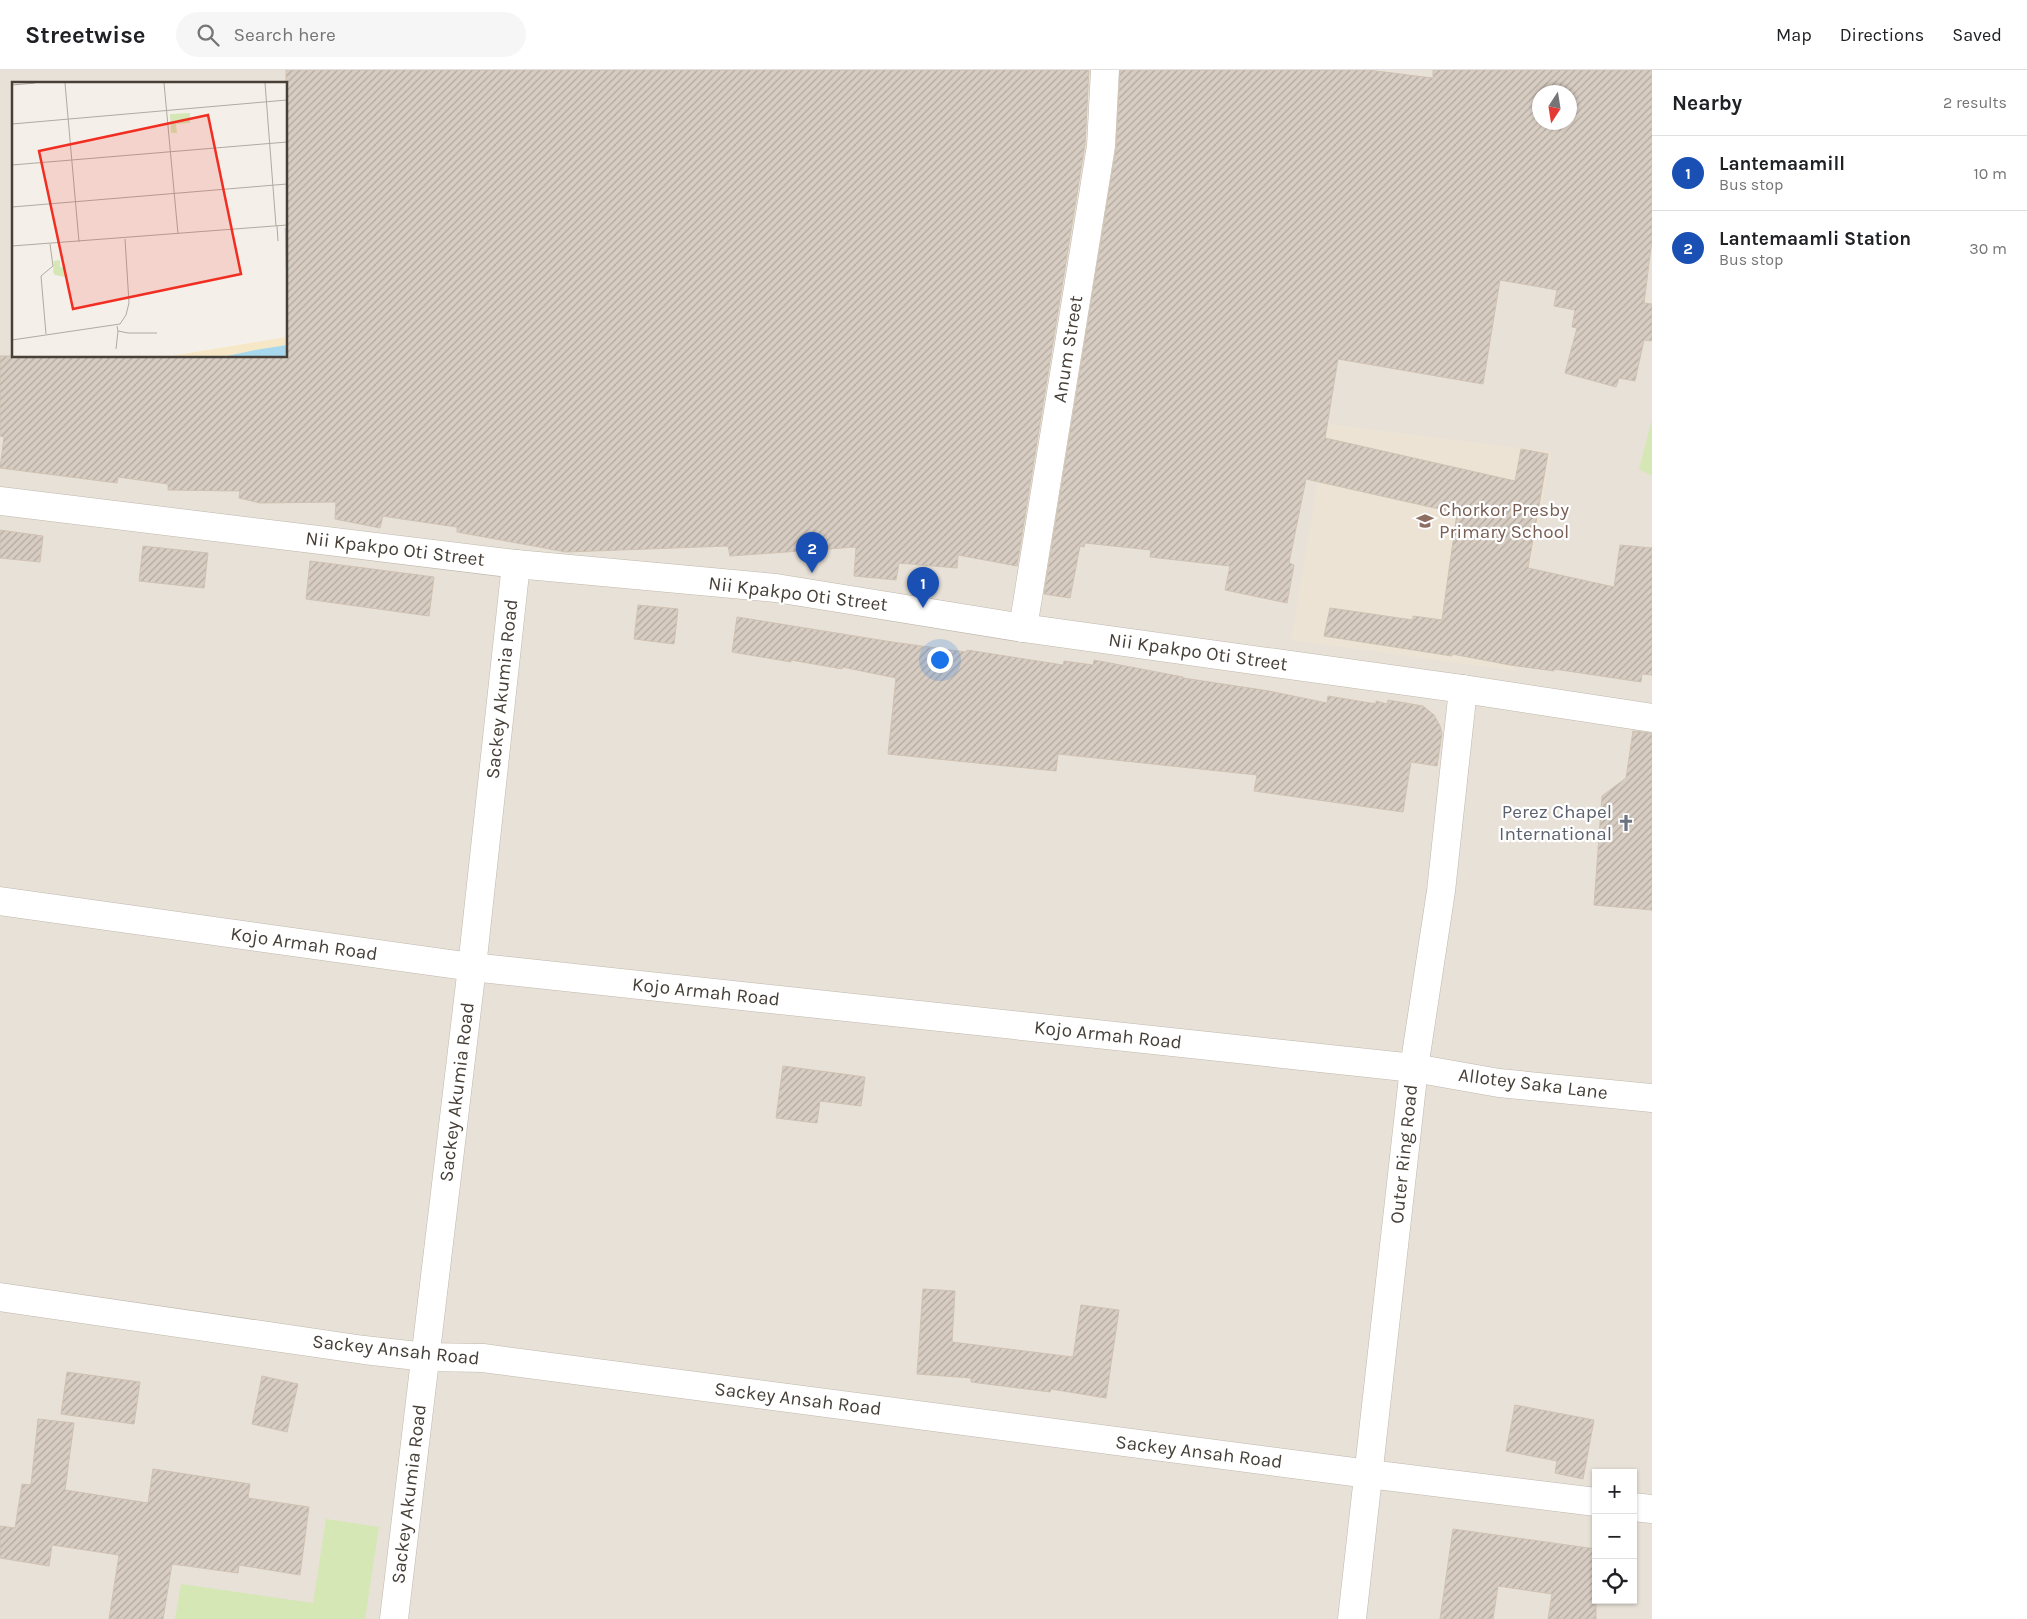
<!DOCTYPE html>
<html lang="en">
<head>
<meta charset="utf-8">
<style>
  :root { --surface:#fff; --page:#f6f6f6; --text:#202124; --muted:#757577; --line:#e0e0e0; --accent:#2563eb }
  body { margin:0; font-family:Karla,sans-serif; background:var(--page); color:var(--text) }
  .controls { position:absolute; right:15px; bottom:15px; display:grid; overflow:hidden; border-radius:0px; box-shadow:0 1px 4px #0004 }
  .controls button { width:45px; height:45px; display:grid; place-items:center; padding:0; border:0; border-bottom:1px solid var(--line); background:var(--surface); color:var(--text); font:25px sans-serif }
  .compass { position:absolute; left:1532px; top:15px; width:45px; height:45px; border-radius:50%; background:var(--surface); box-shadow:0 1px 4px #0004; rotate:192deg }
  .you { position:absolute; left:939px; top:589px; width:18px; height:18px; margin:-12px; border:4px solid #fff; border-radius:50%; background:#1a73e8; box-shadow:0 0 0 8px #1a73e833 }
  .badge { display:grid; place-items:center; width:32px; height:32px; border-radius:50%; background:var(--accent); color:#fff; font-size:16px; font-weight:700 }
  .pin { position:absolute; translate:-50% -41px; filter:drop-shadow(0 1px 2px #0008) }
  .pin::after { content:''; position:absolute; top:26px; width:18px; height:15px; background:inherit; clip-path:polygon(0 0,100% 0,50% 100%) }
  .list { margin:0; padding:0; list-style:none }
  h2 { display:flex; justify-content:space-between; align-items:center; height:65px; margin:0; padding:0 20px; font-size:21px }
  h2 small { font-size:16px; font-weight:400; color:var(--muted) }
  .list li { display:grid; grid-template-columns:32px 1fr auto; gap:15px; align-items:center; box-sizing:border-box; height:75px; padding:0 20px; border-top:1px solid var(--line) }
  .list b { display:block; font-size:19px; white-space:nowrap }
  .list p { margin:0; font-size:16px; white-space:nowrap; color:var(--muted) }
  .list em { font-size:16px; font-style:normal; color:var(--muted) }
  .icon { flex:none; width:28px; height:28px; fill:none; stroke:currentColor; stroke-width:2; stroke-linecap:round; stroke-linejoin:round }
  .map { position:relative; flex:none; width:1652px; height:1549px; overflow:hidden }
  header { display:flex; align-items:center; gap:30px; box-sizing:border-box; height:70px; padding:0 25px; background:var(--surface); border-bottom:1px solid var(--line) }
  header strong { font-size:24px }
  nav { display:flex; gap:28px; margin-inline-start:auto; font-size:18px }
  .search { width:350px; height:45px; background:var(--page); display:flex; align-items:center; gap:12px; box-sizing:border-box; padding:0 18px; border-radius:28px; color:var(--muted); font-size:19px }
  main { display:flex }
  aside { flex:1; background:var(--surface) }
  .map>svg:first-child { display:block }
  .residential { fill:#e8e1d7; fill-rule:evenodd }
  .education { fill:#ece3d4 }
  .garden { fill:#d4e7b4 }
  .building { fill:url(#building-hatch); stroke:#d0c2b2; fill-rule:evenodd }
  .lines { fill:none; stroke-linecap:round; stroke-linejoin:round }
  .minor-casing { stroke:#bfb7ac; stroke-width:29 }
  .tertiary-casing { stroke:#bfb7ac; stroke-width:29 }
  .minor { stroke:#fff; stroke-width:28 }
  .tertiary { stroke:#fff; stroke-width:28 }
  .labels { text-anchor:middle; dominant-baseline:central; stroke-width:4.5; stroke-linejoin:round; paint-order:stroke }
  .street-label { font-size:19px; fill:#474038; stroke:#fff }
  .education-label { font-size:19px; fill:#785e54; stroke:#fff; text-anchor:start }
  .worship-label { font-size:19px; fill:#5b616d; stroke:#fff; text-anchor:end }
  .inset-river { fill:none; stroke:#a8d8ee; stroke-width:2.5 }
  .inset-road { fill:none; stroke:#afaaa2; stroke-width:1 }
  .view { fill:#f22e22; fill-opacity:0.15; stroke:#f22e22; stroke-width:2.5 }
  .inset-edge { fill:none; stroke:#474038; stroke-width:2.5 }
</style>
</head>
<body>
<header>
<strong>Streetwise</strong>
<div class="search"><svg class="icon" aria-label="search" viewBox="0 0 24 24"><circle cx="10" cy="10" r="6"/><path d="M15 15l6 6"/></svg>Search here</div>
<nav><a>Map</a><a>Directions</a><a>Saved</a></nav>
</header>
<main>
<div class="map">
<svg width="1652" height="1549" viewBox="0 0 1652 1549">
  <defs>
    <pattern id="building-hatch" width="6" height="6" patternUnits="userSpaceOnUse" patternTransform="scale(1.25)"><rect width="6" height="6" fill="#d8cdc2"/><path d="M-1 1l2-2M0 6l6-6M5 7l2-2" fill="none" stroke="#b1a89f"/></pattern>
  </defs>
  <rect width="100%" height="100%" fill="#f4f0e9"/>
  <path class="residential" d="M0 0H1652V1549H0ZM14 14H286V286H14ZM1540 22H1570V52H1540ZM1596 1403H1633V1530H1596Z"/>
  <path class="education" d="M1327 354 1552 382 1526 521 1515 601 1291 570Z"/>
  <g class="garden">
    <path d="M1652 349V406L1639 399Z"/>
    <path d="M326 1449 379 1457 365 1549H175L181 1514 313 1533Z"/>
  </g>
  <g class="building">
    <path d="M286 0H1089L1085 74 1017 496 958 485 957 498 899 493 896 510 854 506 856 477 730 486 728 476 566 482 457 462V457L395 448 383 446 380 458 335 449 336 432 260 433 239 428 240 421 168 420V414L118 407 117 413 0 398 4 367 0 366V286H286Z"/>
    <path d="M1120 0H1368L1433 8V0H1652V170L1644 233 1652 234V271L1644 270 1635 311 1619 308 1616 317 1565 303 1577 258 1572 257 1575 240 1554 236 1557 220 1500 210 1483 314 1338 289 1325 368 1515 411 1521 379 1548 384 1528 498 1614 517 1620 475 1652 478V605L1642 604 1641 612 1554 599V601L1510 595 1452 584V586L1324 566 1330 538 1413 550V546L1442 550 1457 443 1306 409 1289 493 1294 495 1287 533 1225 520 1230 496 1150 487 1151 480 1085 473 1084 477 1080 476 1070 528 1044 524 1116 78ZM1540 22H1570V52H1540Z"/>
    <path d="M0 460 43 466 40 492 0 488Z"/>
    <path d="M143 476 208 483 204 518 139 511Z"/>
    <path d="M310 491 434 507 429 546 306 529Z"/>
    <path d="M638 535 678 539 674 574 634 569Z"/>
    <path d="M737 547 892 572 966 582 967 580 1063 595 1064 591 1093 595 1094 590 1183 607V608L1269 621 1327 633 1328 626 1376 634V631L1387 634 1388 630 1423 636 1434 645 1440 656 1442 664 1437 696 1411 692 1403 742 1254 721 1257 705 1058 684 1056 701 888 684 896 608 842 597V599L791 590V592L732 582Z"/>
    <path d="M1633 661 1652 663V840L1594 835 1602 726 1626 708Z"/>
    <path d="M783 996 865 1007 861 1036 820 1031 817 1053 776 1048Z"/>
    <path d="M923 1219 955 1221 952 1272 1073 1287 1081 1235 1119 1240 1106 1328 1051 1319 1050 1322 971 1312V1308L917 1304Z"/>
    <path d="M67 1302 140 1312 134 1354 61 1344Z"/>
    <path d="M262 1306 298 1314 287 1362 252 1354Z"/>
    <path d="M1515 1335 1594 1350 1583 1409 1555 1403 1557 1391 1506 1381Z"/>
    <path d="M38 1349 74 1353 65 1420 148 1433 153 1399 250 1414 248 1428 309 1437 300 1505 239 1495 238 1503 172 1494 163 1549H109L119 1485 52 1475 49 1496 0 1488V1456L15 1458 22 1414 31 1415Z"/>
    <path d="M1453 1459 1596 1479V1549H1548L1552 1524 1498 1516 1493 1549H1440Z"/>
  </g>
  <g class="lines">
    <g class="minor-casing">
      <g id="minor">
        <path d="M1023 558 1101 76 1105 0"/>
        <path d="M1463 619 1652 648"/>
        <path d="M0 831 472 897 1414 998 1499 1013 1652 1028"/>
        <path d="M0 1227 364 1280 426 1287 483 1288 1369 1404 1596 1432"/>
        <path d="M1633 1437 1652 1439"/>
        <path d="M394 1549 472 897 516 494"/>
      </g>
    </g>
    <g class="tertiary-casing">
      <path id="tertiary" d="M0 431 516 494 776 518 1023 558 1463 619 1441 821 1414 998 1352 1549"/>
    </g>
    <use href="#minor" class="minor"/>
    <use href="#tertiary" class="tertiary"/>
  </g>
  <defs>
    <g id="school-bare" transform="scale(1.35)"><path d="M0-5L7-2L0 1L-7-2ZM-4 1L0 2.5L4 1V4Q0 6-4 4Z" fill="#8d6e63" stroke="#fff" stroke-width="2.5" paint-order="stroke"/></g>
    <g id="church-bare" transform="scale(1.35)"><path d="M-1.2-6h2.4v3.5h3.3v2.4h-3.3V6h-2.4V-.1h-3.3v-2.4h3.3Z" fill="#6b7280" stroke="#fff" stroke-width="2.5" paint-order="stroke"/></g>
  </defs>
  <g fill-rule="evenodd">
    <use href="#school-bare" x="1425" y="451"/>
    <use href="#church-bare" x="1626" y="753"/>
  </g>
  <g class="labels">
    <g class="street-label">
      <text transform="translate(1068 279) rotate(-81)">Anum Street</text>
      <text transform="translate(395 479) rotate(7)">Nii Kpakpo Oti Street</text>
      <text transform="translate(798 524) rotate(7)">Nii Kpakpo Oti Street</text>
      <text transform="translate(1198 582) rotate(8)">Nii Kpakpo Oti Street</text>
      <text transform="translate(502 619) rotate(-84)">Sackey Akumia Road</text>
      <text transform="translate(304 874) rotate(8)">Kojo Armah Road</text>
      <text transform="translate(706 922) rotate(6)">Kojo Armah Road</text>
      <text transform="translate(1108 965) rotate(6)">Kojo Armah Road</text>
      <text transform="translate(1533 1014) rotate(7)">Allotey Saka Lane</text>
      <text transform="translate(457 1022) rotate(-83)">Sackey Akumia Road</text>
      <text transform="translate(1404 1084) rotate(-84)">Outer Ring Road</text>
      <text transform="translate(396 1280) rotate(6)">Sackey Ansah Road</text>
      <text transform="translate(798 1329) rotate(7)">Sackey Ansah Road</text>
      <text transform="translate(1199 1382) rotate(7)">Sackey Ansah Road</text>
      <text transform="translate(409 1424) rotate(-83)">Sackey Akumia Road</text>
    </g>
    <g class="education-label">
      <text x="1439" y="440">Chorkor Presby<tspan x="1439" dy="22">Primary School</tspan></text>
    </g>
    <g class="worship-label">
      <text x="1612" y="742">Perez Chapel<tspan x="1612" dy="22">International</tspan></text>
    </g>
  </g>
  <g transform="translate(12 12)">
    <rect width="275" height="275" fill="#f4f0e9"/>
    <path d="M275 255V263L215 274H159Z" fill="#f6e8c7"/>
    <path d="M178 31V41L164 42 165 51H159L158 32ZM48 178V185L53 186V195L43 193 41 190 42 179Z" fill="#d4e7b4"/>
    <path d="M275 263V274H215L243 268Z" fill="#a8d8ee"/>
    <path class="inset-river" d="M274 146 275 187"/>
    <path class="inset-road" d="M53 1 67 160M152 1 166 152M253 1 264 144M0 3 23 1M0 42 275 18M0 83 275 60M0 125 275 102M265 144 266 159M0 164 275 143M105 244 106 249 116 251H145M34 252 29 194 41 184 38 162M0 258 108 242 114 233 117 221 113 157M104 267 106 249"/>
    <path class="view" d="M196 33 229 192 61 227 27 69Z"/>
    <rect width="275" height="275" class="inset-edge"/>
  </g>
</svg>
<div class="controls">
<button>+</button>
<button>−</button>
<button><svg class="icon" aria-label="locate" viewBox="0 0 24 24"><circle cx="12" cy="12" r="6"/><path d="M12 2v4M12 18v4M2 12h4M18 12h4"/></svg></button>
</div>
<svg class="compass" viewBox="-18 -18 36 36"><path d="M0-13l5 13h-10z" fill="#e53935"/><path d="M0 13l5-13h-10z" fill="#757577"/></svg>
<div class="you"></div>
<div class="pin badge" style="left:923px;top:538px;background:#1a4fb4">1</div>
<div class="pin badge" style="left:812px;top:503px;background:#1a4fb4">2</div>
</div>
<aside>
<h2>Nearby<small>2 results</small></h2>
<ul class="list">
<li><span class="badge" style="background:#1a4fb4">1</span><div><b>Lantemaamill</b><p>Bus stop</p></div><em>10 m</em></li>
<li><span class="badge" style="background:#1a4fb4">2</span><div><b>Lantemaamli Station</b><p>Bus stop</p></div><em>30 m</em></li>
</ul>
</aside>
</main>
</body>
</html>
